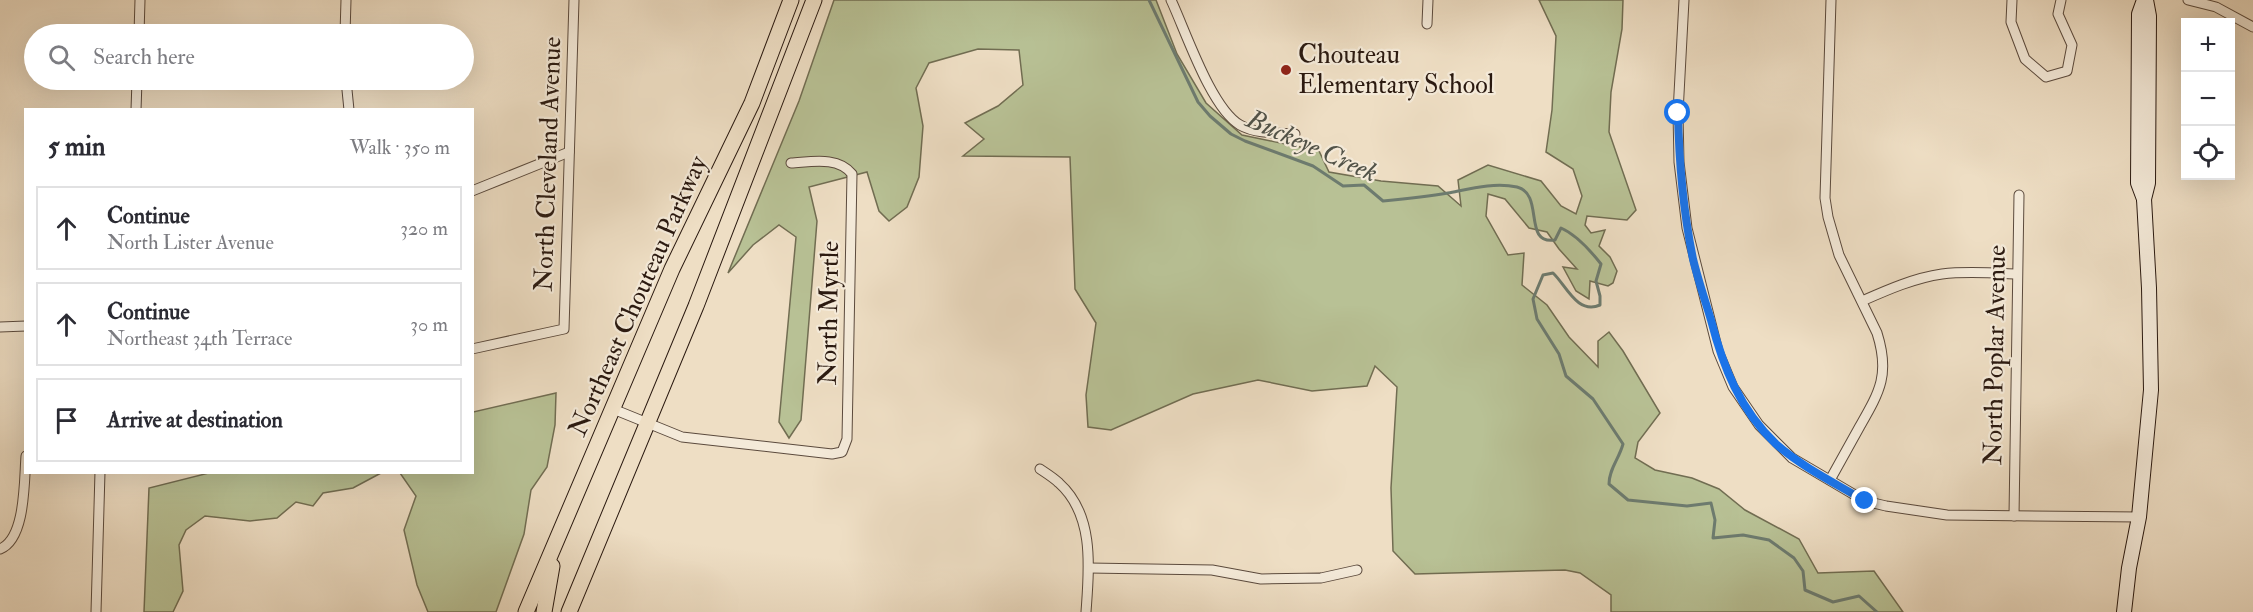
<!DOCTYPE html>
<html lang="en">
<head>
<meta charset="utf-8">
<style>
  :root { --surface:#fff; --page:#f7f7f7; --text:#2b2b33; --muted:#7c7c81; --line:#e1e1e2 }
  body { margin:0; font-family:"IM FELL Double Pica",serif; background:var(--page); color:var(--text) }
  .controls { position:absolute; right:18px; top:18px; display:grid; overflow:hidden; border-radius:0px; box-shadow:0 6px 24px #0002 }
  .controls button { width:54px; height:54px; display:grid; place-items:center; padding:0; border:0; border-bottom:2px solid var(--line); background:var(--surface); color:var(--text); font:30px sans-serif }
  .stop { position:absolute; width:18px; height:18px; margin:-14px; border:4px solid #1a73e8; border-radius:50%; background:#fff }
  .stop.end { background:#1a73e8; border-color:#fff; box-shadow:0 2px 6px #0008 }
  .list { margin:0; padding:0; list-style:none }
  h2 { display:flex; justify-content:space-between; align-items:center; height:78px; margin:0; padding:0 24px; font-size:26px }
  h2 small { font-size:20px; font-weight:400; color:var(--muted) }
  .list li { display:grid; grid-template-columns:39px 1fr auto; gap:18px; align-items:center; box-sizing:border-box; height:84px; margin:0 12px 12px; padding:0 12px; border:2px solid var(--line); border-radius:0px }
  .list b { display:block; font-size:22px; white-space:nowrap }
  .list p { margin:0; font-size:20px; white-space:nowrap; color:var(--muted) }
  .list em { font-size:20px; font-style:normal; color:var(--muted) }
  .icon { flex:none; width:33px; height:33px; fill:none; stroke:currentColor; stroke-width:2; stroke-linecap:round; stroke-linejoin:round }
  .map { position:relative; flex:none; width:2253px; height:612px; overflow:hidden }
  .search { position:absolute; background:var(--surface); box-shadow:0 6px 24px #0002; left:24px; top:24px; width:450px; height:66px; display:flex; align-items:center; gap:15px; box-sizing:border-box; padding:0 21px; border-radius:33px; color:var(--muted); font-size:22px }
  .panel { position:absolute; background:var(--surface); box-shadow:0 6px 24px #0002; left:24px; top:108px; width:450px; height:366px; border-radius:0px }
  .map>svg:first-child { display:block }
  .green { fill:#b8c195; stroke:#716d52; stroke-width:1.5 }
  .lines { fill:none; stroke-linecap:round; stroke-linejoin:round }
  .stream { stroke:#6d7b6f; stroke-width:3 }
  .street-casing { stroke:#5b4a3d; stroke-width:11 }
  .secondary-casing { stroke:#2a1910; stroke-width:16 }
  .primary-casing { stroke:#2a1910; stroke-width:17 }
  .street { stroke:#f4ead9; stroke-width:9 }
  .secondary { stroke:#f4ead9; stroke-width:14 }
  .primary { stroke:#eedec4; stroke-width:15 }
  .route { stroke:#1a73e8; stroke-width:8 }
  .poi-dot { fill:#8f2418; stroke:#f4ead9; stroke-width:2 }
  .labels { text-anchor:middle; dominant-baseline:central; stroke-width:4.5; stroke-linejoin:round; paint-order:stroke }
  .poi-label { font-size:26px; fill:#2a1910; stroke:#f4ead9; text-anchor:start }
  .street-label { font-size:26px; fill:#2a1910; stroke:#f4ead9 }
  .water-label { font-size:27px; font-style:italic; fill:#515248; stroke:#f4ead9 }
</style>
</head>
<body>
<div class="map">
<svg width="2253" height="612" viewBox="0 0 2253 612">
  <rect width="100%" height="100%" fill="#eedec4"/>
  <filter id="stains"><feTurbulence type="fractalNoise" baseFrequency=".00333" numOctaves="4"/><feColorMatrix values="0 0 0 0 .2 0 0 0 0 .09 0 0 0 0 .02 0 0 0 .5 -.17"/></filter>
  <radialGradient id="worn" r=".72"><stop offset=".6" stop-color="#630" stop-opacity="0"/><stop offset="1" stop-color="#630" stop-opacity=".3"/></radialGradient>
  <g class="green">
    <path d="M834 0H1156L1177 54 1206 103 1242 135 1319 151 1329 172 1381 181 1438 186 1461 206 1458 180 1488 165 1541 181 1561 206 1576 214 1582 196 1573 169 1546 152 1552 110 1556 36 1539 0H1623L1622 29 1611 92 1609 132 1636 210 1627 220 1587 216 1585 225 1591 233 1605 230 1599 246 1610 257 1617 271 1613 283 1608 286 1590 281 1589 299 1576 291 1563 267 1577 269 1559 249 1547 232 1529 228 1505 199 1488 194 1486 216 1508 255 1524 253 1522 285 1547 305 1569 337 1598 367V341L1609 332 1623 351 1660 413 1638 442 1635 458 1655 470 1692 478 1719 489 1745 510 1799 539 1818 573 1874 571 1903 612H1611V595L1580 573 1565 570 1415 574 1393 551 1391 488 1397 387 1375 366 1367 386 1312 391 1258 380 1193 394 1111 430 1088 427 1086 395 1096 323 1075 289 1070 157 963 156 984 139 965 123 998 106 1023 85 1019 50 978 49 929 63 916 88 923 126 919 177 907 207 889 221 879 211 867 172 809 187 817 221 801 420 789 438 779 422 796 237 779 225 753 245 728 273 799 101Z"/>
    <path d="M556 393 555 425 547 467 531 490 524 534 496 612H428L417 585 404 530 416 496 400 473 472 472 473 412Z"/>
    <path d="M209 473V472L381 473 353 488 323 493 313 506 296 502 277 518 250 521 205 516 186 530 179 545 183 591 173 612H144L149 488Z"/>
  </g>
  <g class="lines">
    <path class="stream" d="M1149 0 1198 102 1210 116 1231 134 1245 141 1313 166 1343 186 1364 185 1383 201C1405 199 1426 197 1448 193 1469 189 1494 182 1517 187 1545 194 1522 245 1555 240L1561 228C1577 235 1590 250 1601 264L1596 281 1600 296V305C1577 315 1566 285 1553 273L1543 275 1533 299 1537 319 1559 354 1566 376 1593 399 1623 444C1619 459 1609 469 1609 484L1628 500 1687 506 1711 503 1715 520 1713 538 1743 535 1769 540 1794 558 1803 571 1805 590 1833 602 1859 596 1877 612"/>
    <g class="street-casing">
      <g id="street">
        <path d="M1171 0C1186 32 1211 108 1240 125 1256 134 1277 133 1295 134"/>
        <path d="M1684 0 1678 113 1679 162 1687 228 1718 351 1733 387 1759 425 1792 458 1865 501 1886 506 1947 515 2139 517"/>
        <path d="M2012 0 2011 22 2025 59 2046 77 2067 71 2072 45 2058 14 2061 0"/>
        <path d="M2188 0 2216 7 2253 27"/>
        <path d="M1427 24 1428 0"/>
        <path d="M139 34 140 0"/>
        <path d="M345 34 346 0"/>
        <path d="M346 80 349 110"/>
        <path d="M136 110 137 80"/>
        <path d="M472 191 569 152"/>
        <path d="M1862 301C1887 290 1914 278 1942 274 1967 271 1992 273 2017 274"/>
        <path d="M0 327 26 326"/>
        <path d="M472 349 564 329 574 0"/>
        <path d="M613 409 682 437 832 454 842 452 847 439 852 174C838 156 811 162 791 163"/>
        <path d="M1040 469C1046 473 1054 478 1059 483 1095 515 1089 569 1086 612"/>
        <path d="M1830 480C1840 462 1850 444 1860 426 1880 391 1890 374 1877 333L1839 255 1828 217 1825 198 1831 0"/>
        <path d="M2014 516 2019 195"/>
        <path d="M0 549C26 539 24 480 26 456"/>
        <path d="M1089 568 1212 570 1261 579 1321 578 1357 570"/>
        <path d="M96 612 100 472"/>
      </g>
    </g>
    <g class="secondary-casing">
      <g id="secondary">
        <path d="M2144 199 2138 183 2139 14 2144 0"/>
        <path d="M2124 612 2129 568 2139 517 2151 390 2149 288 2144 199 2148 183 2149 16 2146 0"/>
      </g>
    </g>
    <g class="primary-casing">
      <g id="primary">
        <path d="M526 612 672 269 752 103 791 0"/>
        <path d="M544 612 552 566"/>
        <path d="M569 612 696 306 814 0"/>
      </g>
    </g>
    <use href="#street" class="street"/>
    <use href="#secondary" class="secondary"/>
    <use href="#primary" class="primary"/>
  </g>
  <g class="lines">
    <path class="route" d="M1678 113C1679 162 1683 210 1693 259 1698 280 1705 300 1711 320 1723 367 1740 410 1776 444 1802 467 1835 483 1865 501"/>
  </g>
  <circle class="poi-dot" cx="1286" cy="70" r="6"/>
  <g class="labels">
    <g class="poi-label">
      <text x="1298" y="55">Chouteau<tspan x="1298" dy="30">Elementary School</tspan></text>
    </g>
    <g class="street-label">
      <text transform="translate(548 164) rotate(-88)">North Cleveland Avenue</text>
      <text transform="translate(638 296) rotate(-66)">Northeast Chouteau Parkway</text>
      <text transform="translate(829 313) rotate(-89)">North Myrtle</text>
      <text transform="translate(1995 355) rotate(-89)">North Poplar Avenue</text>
    </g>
    <g class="water-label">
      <text transform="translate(1312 146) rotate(24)">Buckeye Creek</text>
    </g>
  </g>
  <rect width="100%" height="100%" filter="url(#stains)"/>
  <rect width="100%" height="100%" fill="url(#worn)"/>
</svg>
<div class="controls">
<button>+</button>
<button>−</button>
<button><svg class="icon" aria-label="locate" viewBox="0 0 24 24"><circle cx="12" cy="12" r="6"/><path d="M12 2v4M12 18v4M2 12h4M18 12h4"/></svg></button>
</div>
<div class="stop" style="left:1678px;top:113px"></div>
<div class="stop end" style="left:1865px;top:501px"></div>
<div class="search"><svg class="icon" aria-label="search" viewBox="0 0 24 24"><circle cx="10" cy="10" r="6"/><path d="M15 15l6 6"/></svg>Search here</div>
<section class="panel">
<h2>5 min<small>Walk · 350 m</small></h2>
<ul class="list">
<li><svg class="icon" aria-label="ahead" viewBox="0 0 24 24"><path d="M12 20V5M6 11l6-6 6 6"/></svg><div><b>Continue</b><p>North Lister Avenue</p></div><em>320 m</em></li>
<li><svg class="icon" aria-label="ahead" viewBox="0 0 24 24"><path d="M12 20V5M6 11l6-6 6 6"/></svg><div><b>Continue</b><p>Northeast 34th Terrace</p></div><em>30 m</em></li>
<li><svg class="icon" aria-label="arrive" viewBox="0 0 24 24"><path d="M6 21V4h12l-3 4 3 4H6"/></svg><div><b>Arrive at destination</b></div></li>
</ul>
</section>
</div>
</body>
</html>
